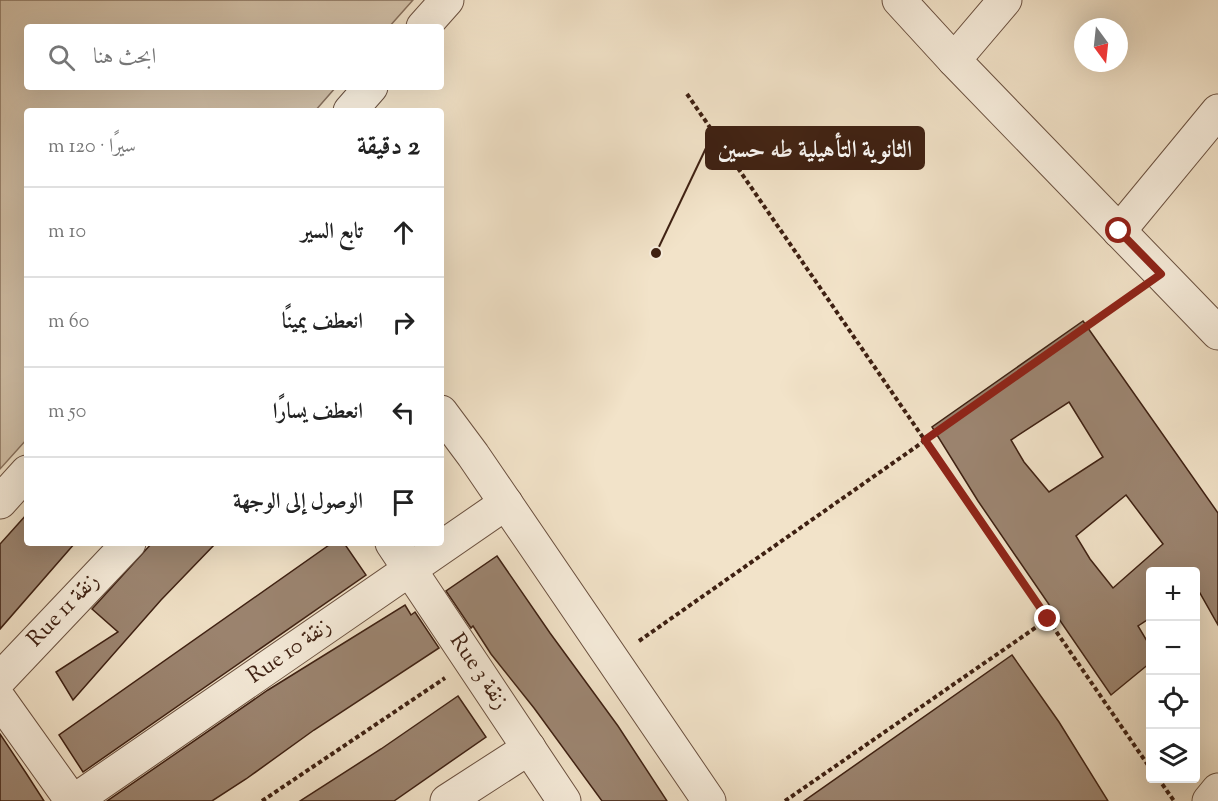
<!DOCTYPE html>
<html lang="ar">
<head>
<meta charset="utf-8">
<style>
  :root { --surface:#fff; --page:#f6f6f6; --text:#222; --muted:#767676; --line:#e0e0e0 }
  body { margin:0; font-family:"Sorts Mill Goudy",Amiri,serif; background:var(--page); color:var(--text); direction:rtl }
  .controls { position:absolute; right:18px; bottom:18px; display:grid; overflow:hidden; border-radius:6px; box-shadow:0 6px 24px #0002 }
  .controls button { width:54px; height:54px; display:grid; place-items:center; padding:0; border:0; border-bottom:2px solid var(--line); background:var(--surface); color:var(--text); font:30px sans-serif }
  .compass { position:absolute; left:1074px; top:18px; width:54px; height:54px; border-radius:50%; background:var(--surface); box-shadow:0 6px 24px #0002; rotate:165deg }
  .stop { position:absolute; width:18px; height:18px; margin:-14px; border:4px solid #8f2418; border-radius:50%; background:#fff }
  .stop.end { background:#8f2418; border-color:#fff; box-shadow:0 2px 6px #0008 }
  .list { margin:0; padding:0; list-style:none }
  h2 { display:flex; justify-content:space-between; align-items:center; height:78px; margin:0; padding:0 24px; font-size:26px }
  h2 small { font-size:20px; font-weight:400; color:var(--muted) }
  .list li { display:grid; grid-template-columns:39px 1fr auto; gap:18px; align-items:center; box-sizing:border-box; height:90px; padding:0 24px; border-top:2px solid var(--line) }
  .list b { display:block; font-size:22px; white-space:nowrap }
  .list em { font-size:20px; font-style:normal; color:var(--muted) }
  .icon { flex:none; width:33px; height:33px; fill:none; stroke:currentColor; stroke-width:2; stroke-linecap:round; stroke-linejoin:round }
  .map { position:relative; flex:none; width:1218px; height:801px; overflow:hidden; direction:ltr }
  .search { position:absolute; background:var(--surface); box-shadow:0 6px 24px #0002; left:24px; top:24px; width:420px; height:66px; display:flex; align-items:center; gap:15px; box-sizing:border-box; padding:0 21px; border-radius:6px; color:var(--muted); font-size:22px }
  .panel { position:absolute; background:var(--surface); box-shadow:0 6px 24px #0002; left:24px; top:108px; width:420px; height:438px; border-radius:6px; direction:rtl }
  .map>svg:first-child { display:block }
  .green { fill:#d3c2aa; stroke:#88715e; stroke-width:1.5 }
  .building { fill:#9c8571; stroke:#3e2012; stroke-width:1.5; fill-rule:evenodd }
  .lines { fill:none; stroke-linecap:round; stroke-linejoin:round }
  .minor-casing { stroke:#6b5140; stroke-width:35 }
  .path { stroke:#3e2012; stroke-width:4; stroke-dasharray:4.5 3; stroke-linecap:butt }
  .minor { stroke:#f7eddc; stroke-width:33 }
  .route { stroke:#8f2418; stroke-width:8 }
  .labels { text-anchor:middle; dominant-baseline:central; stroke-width:4.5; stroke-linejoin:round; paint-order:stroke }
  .street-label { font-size:22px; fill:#3e2012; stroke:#f7eddc }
  .leader { fill:none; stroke:#3e2012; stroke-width:2 }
  .callout-dot { fill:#3e2012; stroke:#f7eddc; stroke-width:2 }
  .callout { fill:#3e2012; stroke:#3e2012; stroke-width:2 }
  .callout-label { font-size:24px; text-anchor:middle; font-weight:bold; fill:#fff }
</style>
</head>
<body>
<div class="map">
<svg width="1218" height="801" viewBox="0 0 1218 801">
  <rect width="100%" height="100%" fill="#f2e3c9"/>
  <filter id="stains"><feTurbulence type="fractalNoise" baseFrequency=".00333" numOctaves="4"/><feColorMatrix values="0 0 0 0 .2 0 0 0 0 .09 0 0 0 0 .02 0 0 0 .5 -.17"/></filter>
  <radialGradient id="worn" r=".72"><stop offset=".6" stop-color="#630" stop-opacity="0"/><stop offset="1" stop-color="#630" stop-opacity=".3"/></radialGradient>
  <path class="green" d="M0 0H413L389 27H27V87H336L315 111H27V439L0 469Z"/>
  <g class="building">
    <path d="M1083 321 1218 513V625L1196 586V572H1150V618L1138 626 1150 646V663L1111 695 978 501 932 427ZM1069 402 1103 457 1049 492 1024 462 1011 440ZM1126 495 1163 544 1113 588 1090 559 1076 536Z"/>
    <path d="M27 514V543H75L0 629V544Z"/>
    <path d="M152 543H216L161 600 73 700 56 672 118 632 92 609Z"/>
    <path d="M332 543H344L366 575 83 772 59 735Z"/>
    <path d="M497 556 550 633 618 726 667 801H602L534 708 491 654 473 626 471 628 446 591Z"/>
    <path d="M405 605 411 615 415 612 439 648 314 730 246 779 212 801H107L268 690Z"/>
    <path d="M1012 655 1059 722 1108 801H804Z"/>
    <path d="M458 696 486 737 394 801H300L381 749Z"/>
    <path d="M0 734 26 773 44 801H0Z"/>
  </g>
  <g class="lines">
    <g class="minor-casing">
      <g id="minor">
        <path d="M899 0 954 60 1218 333"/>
        <path d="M423 27 447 0"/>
        <path d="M954 60 1005 0"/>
        <path d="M350 111 371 87"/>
        <path d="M1119 231 1218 111"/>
        <path d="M441 412 473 455 709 801"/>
        <path d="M0 502 27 472"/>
        <path d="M392 543 564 801"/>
        <path d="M0 679 129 543"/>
        <path d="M0 700 72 801"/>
        <path d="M74 801 506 503"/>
        <path d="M447 801 529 748"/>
        <path d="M1209 801 1218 790"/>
      </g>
    </g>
    <g class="path">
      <path d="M687 94 1150 768"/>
      <path d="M639 641 1134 294"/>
      <path d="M1158 778 1174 801"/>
      <path d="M262 801 445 678"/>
      <path d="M785 801 1048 619"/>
    </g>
    <use href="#minor" class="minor"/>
  </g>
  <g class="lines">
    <path class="route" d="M1048 619 925 440 1161 274 1119 231"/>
  </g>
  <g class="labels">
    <g class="street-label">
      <text transform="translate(64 611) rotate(-46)">Rue 11 زنقة</text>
      <text transform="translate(290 652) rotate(-35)">Rue 10 زنقة</text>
      <text transform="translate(478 672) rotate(56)">Rue 3 زنقة</text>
    </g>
  </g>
  <path class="leader" d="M656 253L706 148"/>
  <circle class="callout-dot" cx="656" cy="253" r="6"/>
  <rect class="callout" x="706" y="127" width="218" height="42" rx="6"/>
  <g class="callout-label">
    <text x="815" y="157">الثانوية التأهيلية طه حسين</text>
  </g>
  <rect width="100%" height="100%" filter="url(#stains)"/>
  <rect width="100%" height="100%" fill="url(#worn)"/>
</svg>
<div class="controls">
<button>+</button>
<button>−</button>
<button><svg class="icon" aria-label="locate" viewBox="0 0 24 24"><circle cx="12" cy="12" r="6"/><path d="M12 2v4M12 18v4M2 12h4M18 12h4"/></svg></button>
<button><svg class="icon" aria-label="layers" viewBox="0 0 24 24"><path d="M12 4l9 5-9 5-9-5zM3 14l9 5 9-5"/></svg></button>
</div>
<svg class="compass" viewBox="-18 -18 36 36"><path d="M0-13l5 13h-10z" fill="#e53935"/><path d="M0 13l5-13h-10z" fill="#767676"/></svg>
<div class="stop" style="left:1119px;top:231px"></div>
<div class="stop end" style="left:1048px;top:619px"></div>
<div class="search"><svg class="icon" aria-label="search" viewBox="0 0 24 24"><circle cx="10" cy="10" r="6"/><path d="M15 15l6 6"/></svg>ابحث هنا</div>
<section class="panel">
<h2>2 دقيقة<small>سيرًا · 120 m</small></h2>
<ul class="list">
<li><svg class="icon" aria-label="ahead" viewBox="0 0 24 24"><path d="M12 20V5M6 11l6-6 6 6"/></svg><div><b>تابع السير</b></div><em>10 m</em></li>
<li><svg class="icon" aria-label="right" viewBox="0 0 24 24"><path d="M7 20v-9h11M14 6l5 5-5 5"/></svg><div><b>انعطف يمينًا</b></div><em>60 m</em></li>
<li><svg class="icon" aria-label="left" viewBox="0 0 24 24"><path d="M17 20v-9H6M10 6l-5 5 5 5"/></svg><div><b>انعطف يسارًا</b></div><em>50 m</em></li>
<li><svg class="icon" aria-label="arrive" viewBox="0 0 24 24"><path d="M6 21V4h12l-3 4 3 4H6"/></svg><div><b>الوصول إلى الوجهة</b></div></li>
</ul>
</section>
</div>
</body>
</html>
